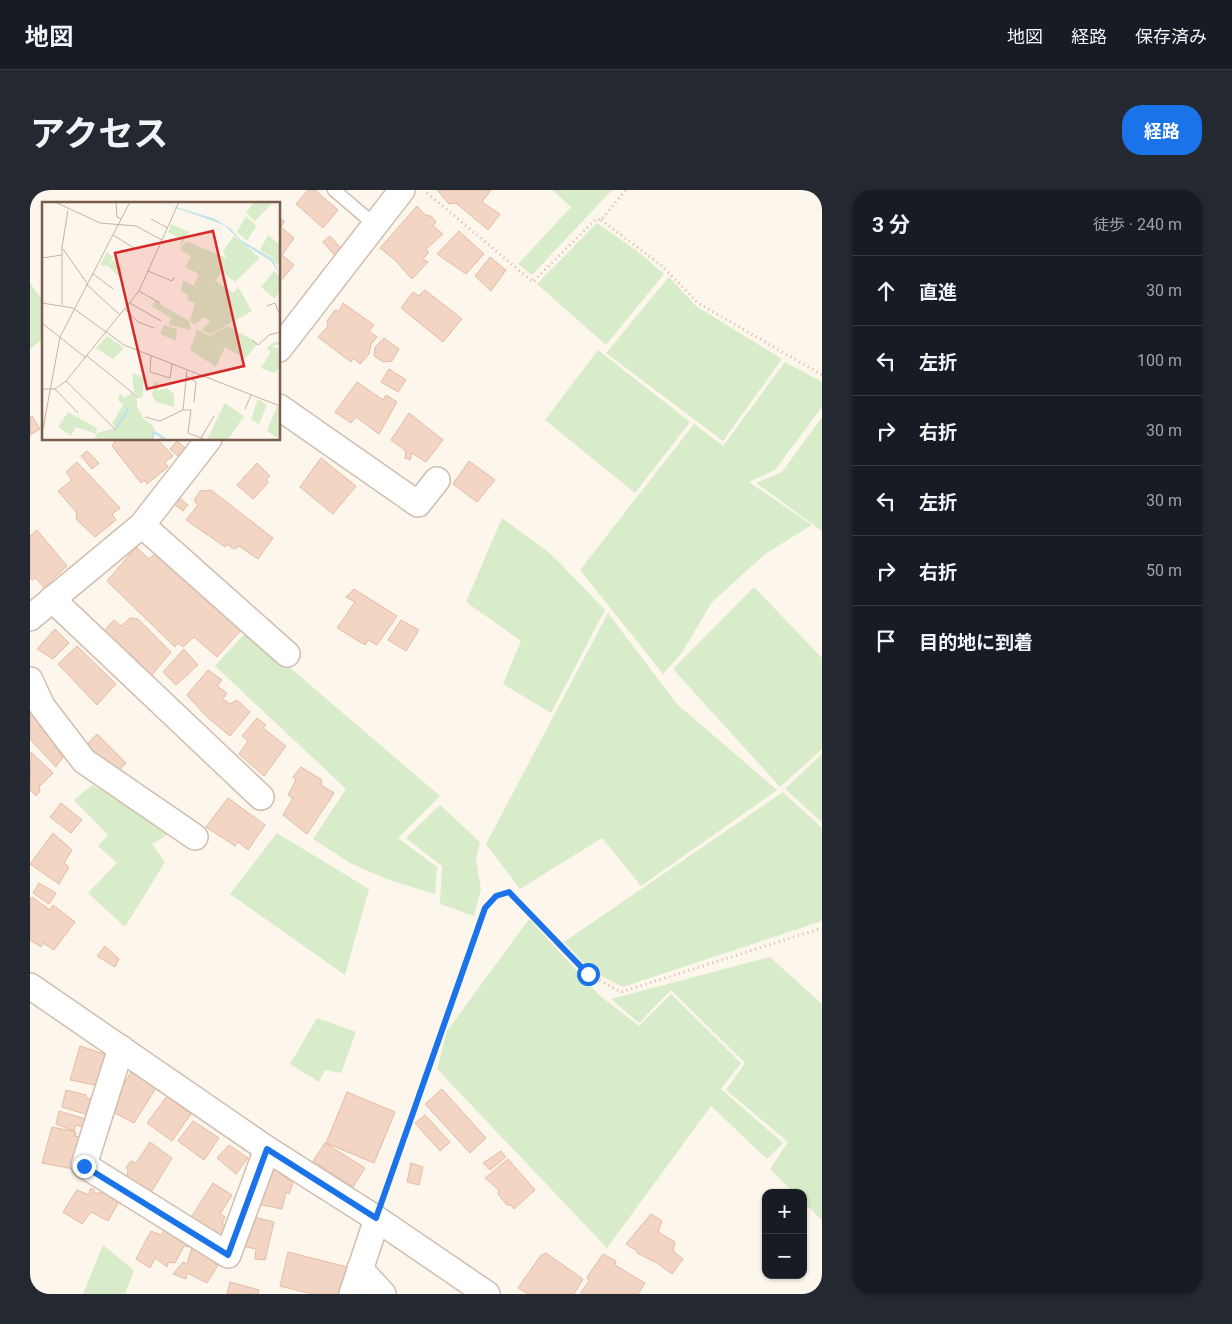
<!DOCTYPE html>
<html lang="ja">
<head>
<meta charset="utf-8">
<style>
  :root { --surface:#171b24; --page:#242831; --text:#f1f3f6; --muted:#9ea1a6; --line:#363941; --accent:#1a73e8 }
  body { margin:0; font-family:Roboto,"Noto Sans JP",sans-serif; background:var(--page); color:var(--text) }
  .controls { position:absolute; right:15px; bottom:15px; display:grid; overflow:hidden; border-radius:10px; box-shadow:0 1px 4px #0004 }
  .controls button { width:45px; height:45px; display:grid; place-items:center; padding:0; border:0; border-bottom:1px solid var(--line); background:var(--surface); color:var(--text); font:25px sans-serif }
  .stop { position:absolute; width:15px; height:15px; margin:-11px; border:4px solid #1a73e8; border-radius:50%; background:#fff }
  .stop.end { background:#1a73e8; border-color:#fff; box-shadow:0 1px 5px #0008 }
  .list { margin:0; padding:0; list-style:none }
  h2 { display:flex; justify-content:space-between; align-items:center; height:65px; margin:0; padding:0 20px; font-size:21px }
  h2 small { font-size:16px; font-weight:400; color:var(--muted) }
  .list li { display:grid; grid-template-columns:32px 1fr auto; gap:15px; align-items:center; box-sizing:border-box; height:70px; padding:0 20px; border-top:1px solid var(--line) }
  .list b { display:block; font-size:19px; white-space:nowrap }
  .list em { font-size:16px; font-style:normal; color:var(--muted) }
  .icon { flex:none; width:28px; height:28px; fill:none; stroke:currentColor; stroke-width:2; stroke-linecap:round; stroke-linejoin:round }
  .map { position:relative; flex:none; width:792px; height:1104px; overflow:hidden; border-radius:20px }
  header { display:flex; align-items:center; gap:30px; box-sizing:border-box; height:70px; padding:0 25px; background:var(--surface); border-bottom:1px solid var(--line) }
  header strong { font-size:24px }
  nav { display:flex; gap:28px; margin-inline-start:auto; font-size:18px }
  .intro { display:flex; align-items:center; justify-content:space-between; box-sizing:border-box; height:120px; padding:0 30px }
  h1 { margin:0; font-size:35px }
  .button { padding:12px 22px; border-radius:20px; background:var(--accent); color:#fff; font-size:18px; font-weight:700 }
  main { display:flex; gap:30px; padding:0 30px }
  aside { flex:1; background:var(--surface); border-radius:20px; box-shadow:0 1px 4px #0004 }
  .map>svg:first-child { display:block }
  .green { fill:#d8ecc9 }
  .building { fill:#f3d5c3; stroke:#e6bba3 }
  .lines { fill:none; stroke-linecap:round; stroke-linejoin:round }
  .service-casing { stroke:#d1beb0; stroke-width:15 }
  .minor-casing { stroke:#d1beb0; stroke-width:28 }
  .path { stroke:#d9b8a5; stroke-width:3; stroke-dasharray:1 4; stroke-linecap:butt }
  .service { stroke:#fff; stroke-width:12 }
  .minor { stroke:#fff; stroke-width:25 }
  .route { stroke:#1a73e8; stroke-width:6 }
  .inset-river { fill:none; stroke:#bfe3e8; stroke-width:2.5 }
  .inset-road { fill:none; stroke:#c5b3a7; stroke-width:1 }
  .view { fill:#d62828; fill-opacity:0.15; stroke:#d62828; stroke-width:2.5 }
  .inset-edge { fill:none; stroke:#7a5c4d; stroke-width:2.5 }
</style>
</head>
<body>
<header>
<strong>地図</strong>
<nav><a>地図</a><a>経路</a><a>保存済み</a></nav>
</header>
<div class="intro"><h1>アクセス</h1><a class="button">経路</a></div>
<main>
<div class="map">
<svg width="792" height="1104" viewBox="0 0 792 1104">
  <rect width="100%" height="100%" fill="#fdf6ec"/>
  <g class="green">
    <path d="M522 0H582L502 85 488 74 541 17Z"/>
    <path d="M567 33 607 61 634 84 576 155 507 94Z"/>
    <path d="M639 87 666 116 752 169 693 251 576 163Z"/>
    <path d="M0 93 14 112V148L0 159Z"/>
    <path d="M568 160 660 232 605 303 515 230Z"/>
    <path d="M755 172 792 192V217L745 280 719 292 782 335 735 364 682 412 651 464 633 484 550 380 664 234 693 256Z"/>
    <path d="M792 227V341L726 293 752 282Z"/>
    <path d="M472 328 521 364 575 420 521 523 473 494 491 451 436 412Z"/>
    <path d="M724 397 792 468V559L750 597 643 479Z"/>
    <path d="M578 423 647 514 747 600 611 696 572 648 490 699 456 654Z"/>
    <path d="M217 441 410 606 368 648 407 677 405 704 359 690 322 674 283 649 316 599 185 476Z"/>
    <path d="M792 564V632L755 599Z"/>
    <path d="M62 595 137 632 142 642 122 654 135 672 95 737 58 703 87 673 68 656 78 645 44 610Z"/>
    <path d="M753 602 792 638V731L593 797 561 781 534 752Z"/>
    <path d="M410 615 450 652 446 670 451 699 444 726 410 714 412 676 376 648Z"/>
    <path d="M247 643 339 699 315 785 200 704Z"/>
    <path d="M499 729 569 805 609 836 641 804 711 873 691 899 753 953 737 969 681 916 577 1058 407 879 417 841Z"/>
    <path d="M740 767 792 814V1030L773 1012V1003H764L740 979 758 952 696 900 715 873 641 800 609 833 581 809Z"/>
    <path d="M287 828 326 842 311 883 295 880 289 892 260 874Z"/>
    <path d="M73 1055 104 1080 95 1104H53Z"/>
  </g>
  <g class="building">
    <path d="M278 0H285L308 20 293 38 266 14Z"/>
    <path d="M407 0H461L452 12 470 24 458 40 426 13 419 14Z"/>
    <path d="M387 16 395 25 401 26 406 32 403 36 413 44 395 60 399 62 393 69 398 72 382 89 365 70 350 58Z"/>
    <path d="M249 27 254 31 251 37 264 48 252 65 264 75 249 93Z"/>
    <path d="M429 41 454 64 436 84 407 64Z"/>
    <path d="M300 46 314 62 307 68 293 52Z"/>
    <path d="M460 67 476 80 461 101 445 86Z"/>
    <path d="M395 100 432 129 413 152 371 118 383 102 389 106Z"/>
    <path d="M313 113 344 135 339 141 347 147 341 154 339 164 330 174 323 168 321 172 288 147 298 136 297 131 305 120 309 121Z"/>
    <path d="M354 148 369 159 362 171 353 172 344 166 345 157Z"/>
    <path d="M359 179 376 190 368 202 351 192Z"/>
    <path d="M327 192 353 210 356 205 367 212 349 244 326 227 321 233 305 222Z"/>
    <path d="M379 223 413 250 396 272 382 263 380 270 375 268 376 261 361 250Z"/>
    <path d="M2 226 10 239 0 245V227Z"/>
    <path d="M82 249H127L143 266 135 272 138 277 117 294 115 290 111 293 82 256 85 252Z"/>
    <path d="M147 251 160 262 152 270 140 259Z"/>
    <path d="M57 261 69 273 62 279 51 266Z"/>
    <path d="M291 268 326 296 303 324 270 297Z"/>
    <path d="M439 271 465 290 447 312 423 294Z"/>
    <path d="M47 272 90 318 82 324 86 330 65 347 46 329 47 323 28 301 42 290 36 282Z"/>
    <path d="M227 273 240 286 236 289 238 293 223 309 207 295Z"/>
    <path d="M181 300 243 348 228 369 209 356 204 359 197 354 195 357 156 330 168 315 164 311 170 301Z"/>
    <path d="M148 307 158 315 153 321 143 313Z"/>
    <path d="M7 340 37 376 14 398 6 388 2 390 0 388V346Z"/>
    <path d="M106 357 119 369 128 362 213 438 187 467 164 447 153 457 148 453 145 457 77 391Z"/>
    <path d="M324 399 367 426 347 455 338 450 335 455 307 438 325 412 316 407Z"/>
    <path d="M100 428 108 429 141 462 116 492 73 442 84 430 91 436Z"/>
    <path d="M371 430 389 440 376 461 358 450Z"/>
    <path d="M25 439 39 453 23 469 7 459Z"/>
    <path d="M47 456 86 494 67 515 28 474Z"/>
    <path d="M154 459 168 475 146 495 133 482Z"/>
    <path d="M178 480 192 490 187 496 197 503 193 509 200 514 207 510 220 522 200 546 176 526 157 505Z"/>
    <path d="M0 515 10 533V539L21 548 25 553V557L33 567 26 577 0 549Z"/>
    <path d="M227 528 236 535 233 538 256 556 234 586 209 564 218 551 212 546Z"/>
    <path d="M67 544 96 573 86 584 55 556Z"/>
    <path d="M1 562 23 583 9 597 10 601 6 606 0 600Z"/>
    <path d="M271 577 292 590 291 595 304 603 277 644 253 625 263 608 258 605 266 590 263 587Z"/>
    <path d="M198 608 235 635 218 660 208 652 205 656 176 637Z"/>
    <path d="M31 613 52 630 41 643 20 627Z"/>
    <path d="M23 643 42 660 34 673 39 677 29 694 0 674Z"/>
    <path d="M9 693 26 703 19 714 3 703Z"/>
    <path d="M2 707 20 720 23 715 45 732 24 760 13 753 11 757 0 750V710Z"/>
    <path d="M75 756 89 769 85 777 67 766Z"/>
    <path d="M50 856 77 865 70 896 40 890Z"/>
    <path d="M101 882 126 898 104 933 81 921 87 912 85 910Z"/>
    <path d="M412 899 456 948 440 963 395 914Z"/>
    <path d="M36 900 56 905V908L62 909 58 925 32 917Z"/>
    <path d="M317 902 365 922 344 973 296 953Z"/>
    <path d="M137 906 161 924 142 951 117 933Z"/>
    <path d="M29 921 56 929 53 937 46 935 44 941 26 934Z"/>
    <path d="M395 925 420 952 410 961 385 933Z"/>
    <path d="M163 931 189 948 174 970 148 951Z"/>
    <path d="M22 937 46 942 45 946 50 947 43 979 12 973Z"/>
    <path d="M120 952 142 968 120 1004 116 1003V999L97 987 98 980 96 977 101 971 106 973Z"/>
    <path d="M295 953 335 978 323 997 283 971Z"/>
    <path d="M199 955 218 968 206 984 187 968Z"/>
    <path d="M471 961 476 967 460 980 453 973Z"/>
    <path d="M478 969 505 1000 484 1019 481 1015H477L468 1004 469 1000 455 988Z"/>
    <path d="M381 973 393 977 389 995 377 992Z"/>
    <path d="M238 974 263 993 259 1004 256 1002 252 1019 228 1014Z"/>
    <path d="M183 993 202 1005 190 1024 195 1027 192 1033 198 1037 191 1048 160 1029Z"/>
    <path d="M73 998 90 1010 78 1031 61 1022 52 1034 33 1022 47 1000 59 1005 60 999H64V1003H72Z"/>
    <path d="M621 1024 632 1031 628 1042 645 1052 643 1061 653 1069 642 1084 627 1073 607 1063V1061L596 1054Z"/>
    <path d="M220 1026 244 1032 235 1070 225 1069 226 1059 212 1056Z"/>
    <path d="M141 1040 160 1052 159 1057 154 1056 145 1073 138 1072 137 1077 125 1068 120 1078 106 1069 121 1041 131 1045 134 1041Z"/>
    <path d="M163 1054 187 1068 185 1074 188 1075 177 1093 157 1083 156 1089 143 1084 153 1072 157 1074Z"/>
    <path d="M258 1062 317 1077 310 1104H282L250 1096Z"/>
    <path d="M516 1063 553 1089 544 1104H498L488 1098 511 1065Z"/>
    <path d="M573 1064 586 1071 585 1075 615 1093 608 1104H550L559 1091 557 1087Z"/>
    <path d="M200 1092 229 1100 228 1104H197Z"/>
  </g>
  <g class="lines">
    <g class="service-casing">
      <path id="service" d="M304 0 345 35"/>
    </g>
    <g class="minor-casing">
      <g id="minor">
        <path d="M249 159 372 0"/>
        <path d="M249 217 388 314 407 290"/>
        <path d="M112 335 257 464"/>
        <path d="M22 409 231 607"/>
        <path d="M0 428 112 335 179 249"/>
        <path d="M0 490 12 516 54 571 165 647"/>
        <path d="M0 796 237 959 347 1029 457 1104"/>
        <path d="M91 858 54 975 198 1065 237 959"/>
        <path d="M330 1079 353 1104"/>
        <path d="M322 1104 347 1029"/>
      </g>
    </g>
    <g class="path">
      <path d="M397 3 503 92 566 29 571 30 596 0"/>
      <path d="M571 30 631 75 668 113 792 185"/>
      <path d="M355 1004 455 718 466 706 479 702 558 784 591 802 792 738"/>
    </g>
    <use href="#service" class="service"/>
    <use href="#minor" class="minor"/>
  </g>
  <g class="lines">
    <path class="route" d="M54 976 198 1065 237 959 346 1028 455 718 466 706 479 702 558 784"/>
  </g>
  <g transform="translate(12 12)">
    <rect width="238" height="238" fill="#fdf6ec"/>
    <path d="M212 0H231L213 19 204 11ZM204 14 214 24 205 39 195 30ZM129 22 147 30 137 47 140 38 126 30ZM226 33 237 42V66V61L235 63 231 56 218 48ZM192 34 218 56 193 80 179 70 167 90 174 79 191 91 196 85 210 109 169 132 165 131 160 128 168 119 162 115 153 123 148 119 153 101 145 98 146 93 139 89 141 78 156 86 152 82 157 72 143 65 149 54 138 48 144 39 184 56 181 49ZM65 50 71 55 67 63 71 58 81 67 76 74 66 64 58 63ZM232 69 237 73V91L233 97 219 85ZM113 99 147 119 149 128 127 123 129 116 110 104ZM122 123 135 127 134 139 118 132ZM186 124 216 141 203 157 183 145 174 165 148 148 155 127 167 134ZM65 134 82 146 71 157 54 146ZM237 139V142L229 145 236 146 237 167 232 171 219 166 229 150 225 147 230 141ZM90 171 102 175 100 197 92 190ZM112 179 117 181 116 189 125 186 132 192V205L114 200 110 193ZM78 191 82 196 90 191 95 196V205L101 216 113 226 110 237H53L55 231 74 226 70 221 81 203 76 198ZM216 197 225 203 217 222 209 217ZM183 201 202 214 186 237H165ZM235 204 237 205V237L225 229ZM26 210 55 226 54 232 34 225 29 234 16 225Z" fill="#d8ecc9"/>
    <path d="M118 0 173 17 188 26 199 38 231 57 237 71 229 59 203 43 182 23Z" fill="#bfe3e8"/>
    <path class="inset-river" d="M74 226 87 206M110 237 112 230 123 237"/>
    <path class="inset-road" d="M13 0 58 21 94 24 120 38M74 0 75 15 79 17M109 17 126 26M71 33 92 46M21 47 45 81M0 56 20 53M106 69 130 79 132 75M50 71 71 87M44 82 78 113M97 89 118 101M0 101 31 106 82 143 238 204M88 101 119 119M20 103V45L26 8M225 104 233 101 238 113M83 107 96 120 112 126M0 121 44 156M210 138 216 143 227 133 238 130M45 154 97 196M109 154 108 170 128 176 130 162M145 168 141 208H149L146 231 162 237M145 174 154 180 152 200M24 179 74 228M0 187H13L24 179 97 89 137 0M13 187 36 211M203 207 209 193M103 215 118 219 141 208M0 232 18 135 88 0M159 236 172 214"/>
    <path class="view" d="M171 29 202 164 105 187 73 51Z"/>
    <rect width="238" height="238" class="inset-edge"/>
  </g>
</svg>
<div class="controls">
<button>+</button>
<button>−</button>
</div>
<div class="stop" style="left:558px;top:784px"></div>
<div class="stop end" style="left:54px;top:976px"></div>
</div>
<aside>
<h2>3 分<small>徒歩 · 240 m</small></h2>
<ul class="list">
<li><svg class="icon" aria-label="ahead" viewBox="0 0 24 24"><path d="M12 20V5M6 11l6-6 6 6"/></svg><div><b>直進</b></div><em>30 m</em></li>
<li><svg class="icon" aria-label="left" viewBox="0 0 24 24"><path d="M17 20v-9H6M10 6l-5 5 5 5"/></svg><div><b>左折</b></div><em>100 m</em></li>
<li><svg class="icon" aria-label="right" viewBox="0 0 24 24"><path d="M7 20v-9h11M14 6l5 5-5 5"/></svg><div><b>右折</b></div><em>30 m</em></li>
<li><svg class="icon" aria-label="left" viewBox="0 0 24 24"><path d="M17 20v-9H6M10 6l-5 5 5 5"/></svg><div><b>左折</b></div><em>30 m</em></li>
<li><svg class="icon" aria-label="right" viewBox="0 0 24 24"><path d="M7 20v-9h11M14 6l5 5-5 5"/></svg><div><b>右折</b></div><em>50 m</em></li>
<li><svg class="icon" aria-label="arrive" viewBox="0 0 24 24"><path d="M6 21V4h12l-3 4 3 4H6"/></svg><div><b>目的地に到着</b></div></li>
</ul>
</aside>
</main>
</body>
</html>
